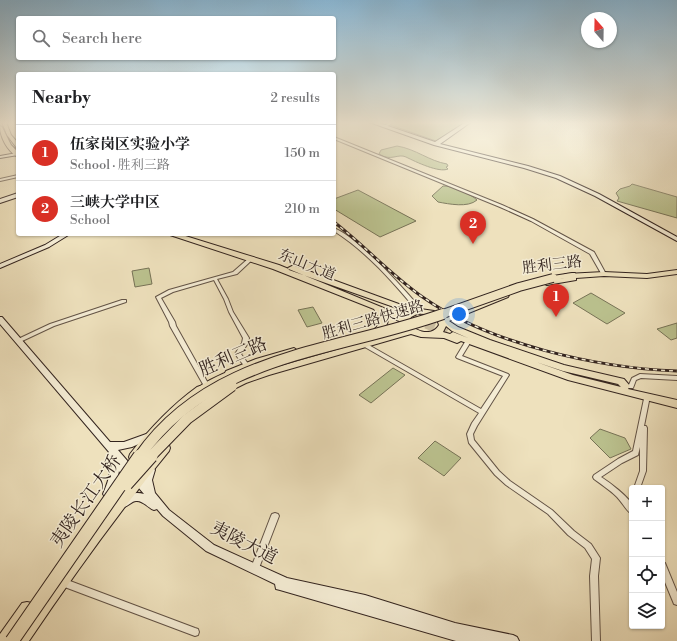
<!DOCTYPE html>
<html lang="en">
<head>
<meta charset="utf-8">
<style>
  :root { --surface:#fff; --page:#f6f6f6; --text:#202124; --muted:#757577; --line:#e0e0e0; --accent:#d93025 }
  body { margin:0; font-family:"Libre Bodoni","Noto Serif SC",serif; background:var(--page); color:var(--text) }
  .controls { position:absolute; right:12px; bottom:12px; display:grid; overflow:hidden; border-radius:4px; box-shadow:0 1px 3px #0004 }
  .controls button { width:36px; height:36px; display:grid; place-items:center; padding:0; border:0; border-bottom:1px solid var(--line); background:var(--surface); color:var(--text); font:20px sans-serif }
  .compass { position:absolute; left:581px; top:12px; width:36px; height:36px; border-radius:50%; background:var(--surface); box-shadow:0 1px 3px #0004; rotate:340deg }
  .you { position:absolute; left:459px; top:314px; width:14px; height:14px; margin:-10px; border:3px solid #fff; border-radius:50%; background:#1a73e8; box-shadow:0 0 0 6px #1a73e833 }
  .badge { display:grid; place-items:center; width:26px; height:26px; border-radius:50%; background:var(--accent); color:#fff; font-size:13px; font-weight:700 }
  .pin { position:absolute; translate:-50% -33px; filter:drop-shadow(0 1px 2px #0008) }
  .pin::after { content:''; position:absolute; top:21px; width:14px; height:12px; background:inherit; clip-path:polygon(0 0,100% 0,50% 100%) }
  .list { margin:0; padding:0; list-style:none }
  h2 { display:flex; justify-content:space-between; align-items:center; height:52px; margin:0; padding:0 16px; font-size:17px }
  h2 small { font-size:13px; font-weight:400; color:var(--muted) }
  .list li { display:grid; grid-template-columns:26px 1fr auto; gap:12px; align-items:center; box-sizing:border-box; height:56px; padding:0 16px; border-top:1px solid var(--line) }
  .list b { display:block; font-size:15px; white-space:nowrap }
  .list p { margin:0; font-size:13px; white-space:nowrap; color:var(--muted) }
  .list em { font-size:13px; font-style:normal; color:var(--muted) }
  .icon { flex:none; width:22px; height:22px; fill:none; stroke:currentColor; stroke-width:2; stroke-linecap:round; stroke-linejoin:round }
  .map { position:relative; flex:none; width:677px; height:641px; overflow:hidden }
  .search { position:absolute; background:var(--surface); box-shadow:0 1px 3px #0004; left:16px; top:16px; width:320px; height:44px; display:flex; align-items:center; gap:10px; box-sizing:border-box; padding:0 14px; border-radius:4px; color:var(--muted); font-size:15px }
  .panel { position:absolute; background:var(--surface); box-shadow:0 1px 3px #0004; left:16px; top:72px; width:320px; height:164px; border-radius:4px }
  .map>svg:first-child { display:block }
  .green { fill:#bbc28f; stroke:#777357 }
  .lines { fill:none; stroke-linecap:round; stroke-linejoin:round }
  .primary-tunnel-far1 { stroke:#c9bb9d; stroke-width:7; stroke-dasharray:7 3.5; stroke-linecap:butt }
  .primary-tunnel { stroke:#c9bb9d; stroke-width:9; stroke-dasharray:9 4.5; stroke-linecap:butt }
  .street-casing { stroke:#625346; stroke-width:2 }
  .secondary-casing { stroke:#33241f; stroke-width:2 }
  .primary-casing { stroke:#33241f; stroke-width:2 }
  .highway-casing { stroke:#33241f; stroke-width:2 }
  .street { fill:#f4ecd4; fill-rule:evenodd }
  .secondary { fill:#f4ecd4; fill-rule:evenodd }
  .primary { fill:#eee1bd; fill-rule:evenodd }
  .highway { fill:#eee1bd; fill-rule:evenodd }
  .rail-casing { stroke:#33241f; stroke-width:3 }
  .rail { stroke:#f4ecd4; stroke-width:1.5; stroke-dasharray:4; stroke-linecap:butt }
  .highway-bridge-far2-casing { stroke:#33241f; stroke-width:10; stroke-linecap:butt }
  .highway-bridge-far1-casing { stroke:#33241f; stroke-width:12; stroke-linecap:butt }
  .highway-bridge-casing { stroke:#33241f; stroke-width:15; stroke-linecap:butt }
  .highway-bridge-far2 { stroke:#eee1bd; stroke-width:8 }
  .highway-bridge-far1 { stroke:#eee1bd; stroke-width:10 }
  .highway-bridge { stroke:#eee1bd; stroke-width:13 }
  .labels { text-anchor:middle; dominant-baseline:central; stroke-width:3; stroke-linejoin:round; paint-order:stroke }
  .street-label { font-size:15px; fill:#33241f; stroke:#f4ecd4 }
  .near-street-label { font-size:18px; fill:#33241f; stroke:#f4ecd4 }
</style>
</head>
<body>
<div class="map">
<svg width="677" height="641" viewBox="0 0 677 641">
  <rect width="100%" height="100%" fill="#eee1bd"/>
  <filter id="stains"><feTurbulence type="fractalNoise" baseFrequency=".005" numOctaves="4"/><feColorMatrix values="0 0 0 0 .2 0 0 0 0 .09 0 0 0 0 .02 0 0 0 .5 -.17"/></filter>
  <radialGradient id="worn" r=".72"><stop offset=".6" stop-color="#630" stop-opacity="0"/><stop offset="1" stop-color="#630" stop-opacity=".3"/></radialGradient>
  <g class="green">
    <path d="M382 122H465L436 141Z"/>
    <path d="M397 146C416 149 429 161 447 164L448 166 446 167 448 169C439 173 416 162 406 157 398 153 391 162 379 154L381 150Z"/>
    <path d="M632 184 677 197V218L617 201 619 198 616 193 620 189 630 186Z"/>
    <path d="M443 186C450 185 471 194 477 200 468 208 449 204 438 202L432 196Z"/>
    <path d="M358 190 416 221 380 237 334 209V199Z"/>
    <path d="M149 268 152 284 135 287 132 271Z"/>
    <path d="M591 293 625 313 607 324 573 303Z"/>
    <path d="M313 307 322 323 307 327 298 310Z"/>
    <path d="M677 323V338L671 340 657 329Z"/>
    <path d="M393 368 405 375 371 403 359 395Z"/>
    <path d="M600 429 625 438 631 449 610 458 590 438Z"/>
    <path d="M435 441 461 458 444 476 418 458Z"/>
  </g>
  <g class="lines">
    <path class="primary-tunnel-far1" d="M401 314 403 315"/>
    <path class="primary-tunnel" d="M401 314 453 335"/>
    <g class="street-casing">
      <g id="street">
        <path d="M390 122H394L386 127 384 126Z"/>
        <path d="M334 137 502 205 533 219 594 252 606 274 604 275H602L590 254 531 221 500 207 334 139Z"/>
        <path d="M18 175V177L0 181V179Z"/>
        <path d="M334 228C345 233 355 241 364 249 385 268 404 289 422 310V312H418C393 282 367 252 334 231Z"/>
        <path d="M249 258H251L253 259 237 274 217 279 228 299 233 312 249 338 248 343 241 354 249 365 250 366 249 367H245L235 354 242 343 243 338 229 312 224 299 214 280 173 292 161 298 175 322 176 326 209 385 208 386H204L170 326 169 322 156 297 169 290 233 272Z"/>
        <path d="M122 300H126V302L54 326 20 342 18 343 15 341 16 340 50 324Z"/>
        <path d="M467 341 470 343 462 356 508 374 509 375 477 426 473 434 474 440 499 471 510 481 552 510 574 531 591 544 600 558 598 576 600 641H592L590 576 592 559 585 548 568 535 548 514 506 485 495 475 469 443 467 434 472 423 479 413 363 346 362 345 363 344H367L481 409 503 376 457 358 456 357 465 342Z"/>
        <path d="M640 374 677 376V380L641 378 636 380 633 388H629L628 387 632 378Z"/>
        <path d="M645 394H649L650 396 644 426H646L647 428 646 471 640 488H634L640 471V447L638 455 622 463 601 477C609 482 629 497 632 505 633 507 632 512 632 514 627 512 622 502 617 497 610 490 602 485 594 479L593 477 594 475 618 459 633 451Z"/>
        <path d="M275 513 278 514 279 516 259 568 258 571 255 572 252 571 251 568 271 516 272 514Z"/>
        <path d="M662 562 665 563 677 592V605L674 604 662 575Z"/>
        <path d="M62 578 195 628 198 629 199 632 198 635 195 636 62 586 59 585 58 582 59 579Z"/>
      </g>
    </g>
    <g class="secondary-casing">
      <g id="secondary">
        <path d="M369 122H376L435 142 466 122H471L440 144 528 166 560 176 599 194 677 237V241L595 196 556 178 524 168 434 145Z"/>
        <path d="M17 153 18 155 0 158V156Z"/>
        <path d="M18 193V197L0 203V199Z"/>
        <path d="M63 234H70L49 247 0 268V264L45 245Z"/>
        <path d="M0 317H2L110 442H124L149 433 152 434 153 436 152 438 132 447 118 450 143 479 147 467 150 466 153 467 155 470 152 480 155 493 169 510 214 545 287 578 365 595 455 623 513 635 517 637 519 641H456L280 590 276 589 275 584 206 551 163 516 157 509 154 510C148 508 143 500 136 501 132 501 128 506 124 507L121 506 119 503C124 494 135 491 144 494L132 480C125 482 122 476 119 471L117 481 111 497 108 498 105 497 103 494C106 487 109 479 110 472 110 465 107 459 109 452L0 324Z"/>
      </g>
    </g>
    <g class="primary-casing">
      <g id="primary">
        <path d="M2 122H6L11 135 18 143V148L16 147 7 135Z"/>
        <path d="M0 126 2 127 11 145 18 152V157C7 151 0 137 0 126Z"/>
        <path d="M169 234H179L279 265 403 316 408 312 289 270 288 268 292 266H295L407 307 434 311 444 317 502 293H508L509 295 508 297 449 321 458 327 490 340 564 365 624 379 630 386 628 389 677 400V408L568 380 461 341 457 343 444 338 421 337 411 334 269 375 246 383 230 391H224L222 389 224 387 240 379 263 371 406 330 401 322 386 314 388 320 387 324 381 332H375L374 330 379 324 380 320 374 309 273 269 170 235ZM417 314C426 313 437 315 439 325 432 337 416 332 409 323L411 317ZM446 326 452 331 468 338 453 332 450 334 443 332ZM536 362 563 371 618 384 621 387 573 375Z"/>
        <path d="M677 270V274L647 278 604 276 576 278V280L547 285 543 283 544 281 564 278 562 276 566 274 604 272 647 274Z"/>
        <path d="M294 348 298 351 297 353 262 363 229 376 226 375 225 373 226 371 256 359Z"/>
        <path d="M200 386 203 387 205 389 203 391 168 423 138 460 134 461 130 460 129 457 130 454C150 428 171 406 197 387Z"/>
        <path d="M165 444 169 445 170 448 169 451C119 512 73 576 29 641H14L16 636C62 570 110 506 161 445Z"/>
        <path d="M27 602 32 603 33 608 32 613 11 641H0V634L22 603Z"/>
      </g>
    </g>
    <g class="highway-casing">
      <g id="highway">
        <path d="M572 273H575L576 275 575 277 553 280 549 278 553 276Z"/>
        <path d="M235 369 239 370 240 373 239 376 213 389 200 398 196 399 192 398 191 395C196 385 224 373 235 369Z"/>
      </g>
    </g>
    <use href="#street" class="street"/>
    <use href="#secondary" class="secondary"/>
    <use href="#primary" class="primary"/>
    <use href="#highway" class="highway"/>
    <g class="rail-casing">
      <path id="rail" d="M334 222C365 246 392 276 424 298 490 344 597 368 677 371"/>
    </g>
    <use href="#rail" class="rail"/>
    <g class="highway-bridge-far2-casing">
      <path id="highway-bridge-far2" d="M440 315 519 287 553 278"/>
    </g>
    <g class="highway-bridge-far1-casing">
      <g id="highway-bridge-far1">
        <path d="M139 457C210 354 336 352 443 314"/>
        <path d="M150 457 187 419 232 386"/>
      </g>
    </g>
    <g class="highway-bridge-casing">
      <g id="highway-bridge">
        <path d="M126 484 151 456"/>
        <path d="M12 641 140 456"/>
      </g>
    </g>
    <use href="#highway-bridge-far2" class="highway-bridge-far2"/>
    <use href="#highway-bridge-far1" class="highway-bridge-far1"/>
    <use href="#highway-bridge" class="highway-bridge"/>
  </g>
  <linearGradient id="sky" x2="0" y2="1"><stop stop-color="#89b7d5"/><stop offset="0.58" stop-color="#f7f2e1"/><stop offset="1" stop-color="#f7f2e1" stop-opacity="0"/></linearGradient>
  <rect width="677" height="212" fill="url(#sky)"/>
  <g class="labels">
    <g class="street-label">
      <text transform="translate(307 265) rotate(22)">东山大道</text>
      <text transform="translate(552 265) rotate(-7)">胜利三路</text>
      <text transform="translate(373 320) rotate(-16)">胜利三路快速路</text>
    </g>
    <g class="near-street-label">
      <text transform="translate(233 357) rotate(-23)">胜利三路</text>
      <text transform="translate(86 501) rotate(-55)">夷陵长江大桥</text>
      <text transform="translate(244 543) rotate(27)">夷陵大道</text>
    </g>
  </g>
  <rect width="100%" height="100%" filter="url(#stains)"/>
  <rect width="100%" height="100%" fill="url(#worn)"/>
</svg>
<div class="controls">
<button>+</button>
<button>−</button>
<button><svg class="icon" aria-label="locate" viewBox="0 0 24 24"><circle cx="12" cy="12" r="6"/><path d="M12 2v4M12 18v4M2 12h4M18 12h4"/></svg></button>
<button><svg class="icon" aria-label="layers" viewBox="0 0 24 24"><path d="M12 4l9 5-9 5-9-5zM3 14l9 5 9-5"/></svg></button>
</div>
<svg class="compass" viewBox="-18 -18 36 36"><path d="M0-13l5 13h-10z" fill="#e53935"/><path d="M0 13l5-13h-10z" fill="#757577"/></svg>
<div class="you"></div>
<div class="pin badge" style="left:556px;top:317px">1</div>
<div class="pin badge" style="left:473px;top:244px">2</div>
<div class="search"><svg class="icon" aria-label="search" viewBox="0 0 24 24"><circle cx="10" cy="10" r="6"/><path d="M15 15l6 6"/></svg>Search here</div>
<section class="panel">
<h2>Nearby<small>2 results</small></h2>
<ul class="list">
<li><span class="badge">1</span><div><b>伍家岗区实验小学</b><p>School · 胜利三路</p></div><em>150 m</em></li>
<li><span class="badge">2</span><div><b>三峡大学中区</b><p>School</p></div><em>210 m</em></li>
</ul>
</section>
</div>
</body>
</html>
